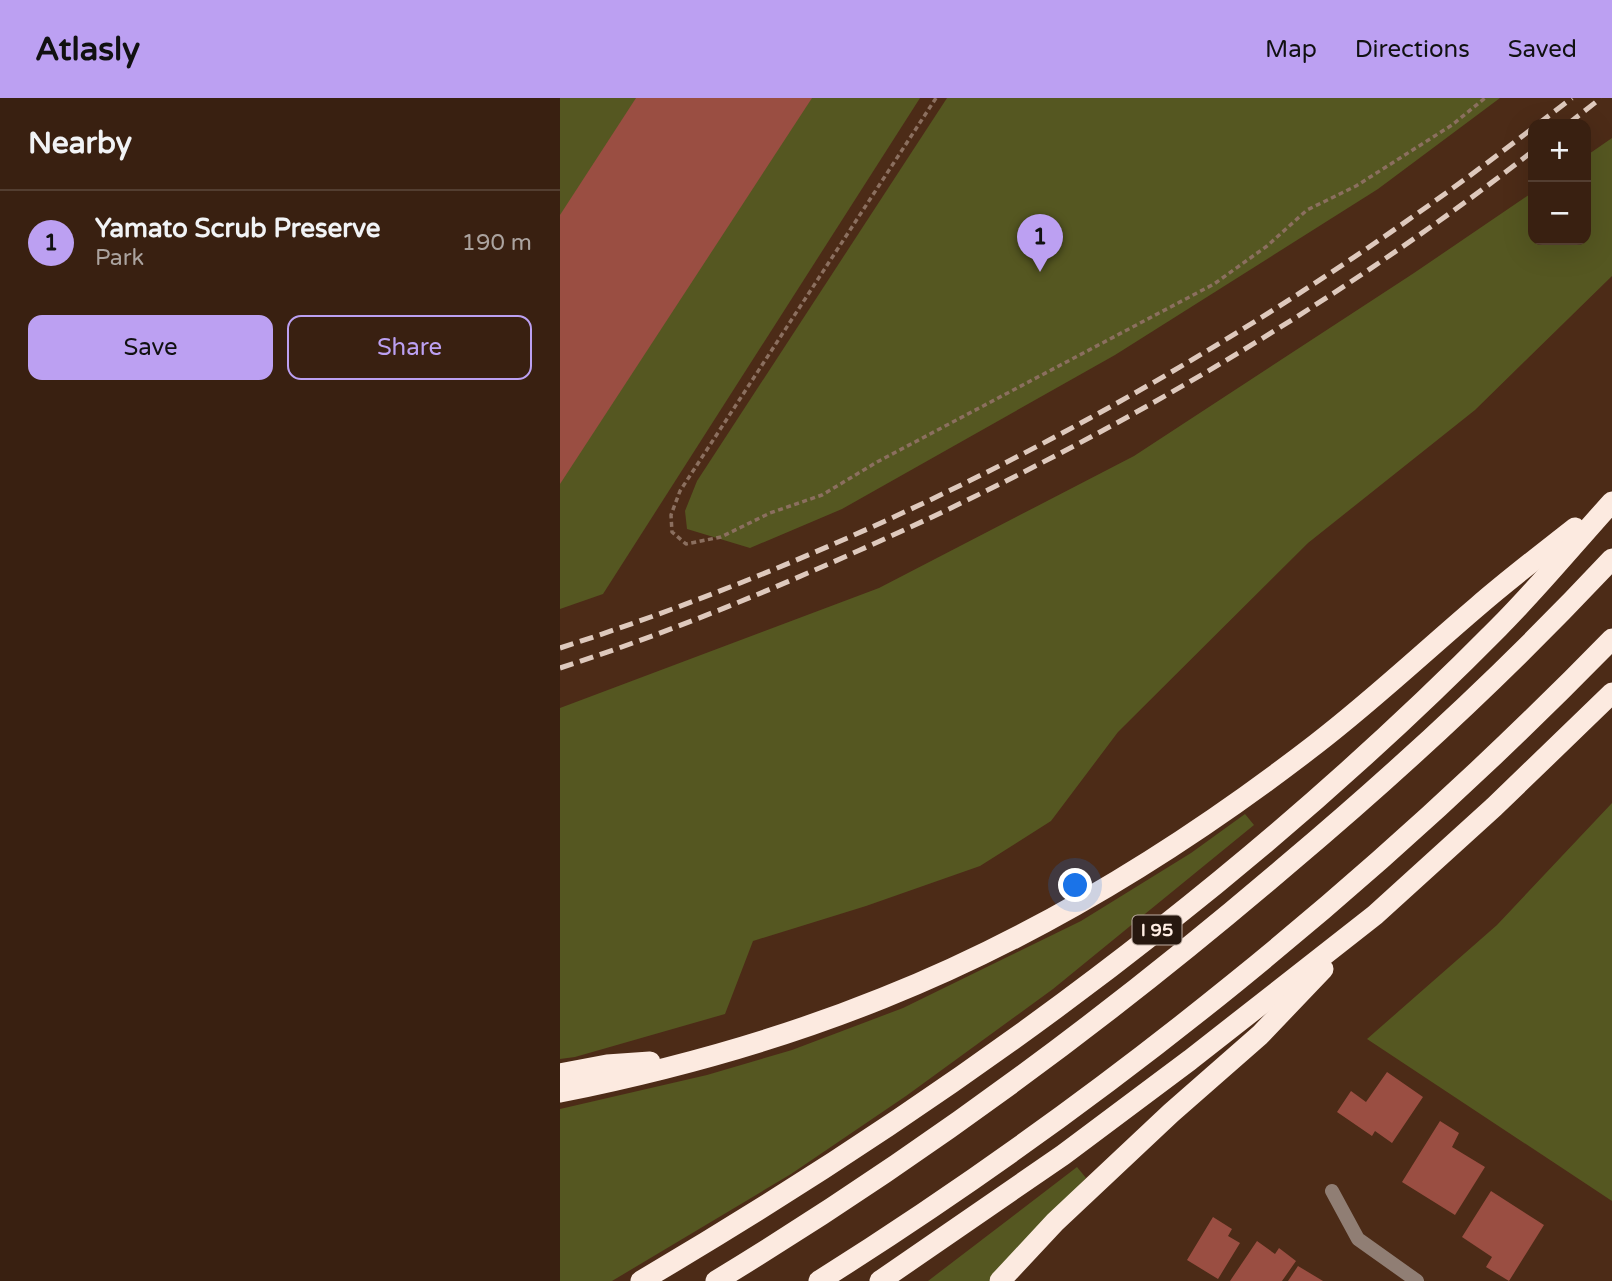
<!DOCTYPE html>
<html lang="en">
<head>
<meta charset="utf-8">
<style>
  :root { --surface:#392011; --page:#40281a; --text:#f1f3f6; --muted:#aba39f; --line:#533e31; --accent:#bca0f2 }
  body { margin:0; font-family:"Varela Round",sans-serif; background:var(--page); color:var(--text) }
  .controls { position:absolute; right:21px; top:21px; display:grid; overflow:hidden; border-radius:14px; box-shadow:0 7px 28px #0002 }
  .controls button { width:63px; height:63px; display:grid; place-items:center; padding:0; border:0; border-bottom:2px solid var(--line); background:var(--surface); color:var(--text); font:35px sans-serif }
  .you { position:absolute; left:516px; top:788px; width:24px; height:24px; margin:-18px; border:5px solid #fff; border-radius:50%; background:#1a73e8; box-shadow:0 0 0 10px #1a73e833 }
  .badge { display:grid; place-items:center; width:46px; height:46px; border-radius:50%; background:var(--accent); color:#111; font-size:23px; font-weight:700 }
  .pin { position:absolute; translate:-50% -58px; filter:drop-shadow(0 2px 4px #0008) }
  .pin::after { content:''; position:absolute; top:37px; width:24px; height:21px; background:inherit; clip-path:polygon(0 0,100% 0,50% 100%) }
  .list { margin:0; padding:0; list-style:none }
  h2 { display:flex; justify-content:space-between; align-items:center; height:91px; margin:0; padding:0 28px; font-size:30px }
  h2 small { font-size:23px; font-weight:400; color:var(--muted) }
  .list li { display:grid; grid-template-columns:46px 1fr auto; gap:21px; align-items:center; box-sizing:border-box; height:105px; padding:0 28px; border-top:2px solid var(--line) }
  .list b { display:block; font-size:26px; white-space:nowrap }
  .list p { margin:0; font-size:23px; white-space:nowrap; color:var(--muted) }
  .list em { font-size:23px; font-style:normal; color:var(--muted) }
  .actions { display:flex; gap:14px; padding:21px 28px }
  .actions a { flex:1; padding:16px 0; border:2px solid var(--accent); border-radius:14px; text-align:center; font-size:24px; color:var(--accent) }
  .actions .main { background:var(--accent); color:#111 }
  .map { position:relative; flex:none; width:1052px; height:1183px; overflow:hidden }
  header { display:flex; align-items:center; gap:42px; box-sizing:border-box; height:98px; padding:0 35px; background:var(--accent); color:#111 }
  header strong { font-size:33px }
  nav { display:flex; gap:38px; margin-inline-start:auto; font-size:24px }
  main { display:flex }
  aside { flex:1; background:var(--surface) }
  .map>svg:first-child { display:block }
  .green { fill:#555721 }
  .building { fill:#9a4e42 }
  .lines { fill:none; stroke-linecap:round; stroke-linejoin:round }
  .path { stroke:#8b6f5f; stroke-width:3.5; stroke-dasharray:5 3.5; stroke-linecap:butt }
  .minor { stroke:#907e74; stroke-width:14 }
  .motorway { stroke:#fceae0; stroke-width:21 }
  .rail { stroke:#dec9bd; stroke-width:5; stroke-dasharray:14 7; stroke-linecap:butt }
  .labels { text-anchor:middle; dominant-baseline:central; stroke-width:5; stroke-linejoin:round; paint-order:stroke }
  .shield { fill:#27180f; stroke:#beada3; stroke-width:2 }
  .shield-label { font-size:18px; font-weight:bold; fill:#ffede3 }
</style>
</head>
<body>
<header>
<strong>Atlasly</strong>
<nav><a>Map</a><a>Directions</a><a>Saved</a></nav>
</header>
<main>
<aside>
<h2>Nearby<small></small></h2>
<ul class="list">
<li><span class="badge">1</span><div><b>Yamato Scrub Preserve</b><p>Park</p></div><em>190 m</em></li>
</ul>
<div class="actions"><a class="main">Save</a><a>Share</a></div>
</aside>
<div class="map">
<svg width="1052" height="1183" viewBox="0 0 1052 1183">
  <rect width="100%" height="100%" fill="#4c2b17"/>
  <g class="green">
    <path d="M0 0H360L43 496 0 511Z"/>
    <path d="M387 0H940L818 91 555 257 282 411 190 450 127 431 125 413 137 383Z"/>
    <path d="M1052 40V178L915 312 748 445 558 634 491 723 420 768 306 808 193 843 165 916 15 959 0 961V610L319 490 574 358 854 175 973 94V142H1026V58Z"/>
    <path d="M1052 705V1103L807 941 937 827Z"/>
    <path d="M685 716 694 727 493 891 346 998 231 1076 52 1183H0V1011L147 977 232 952 343 910 521 823 631 755Z"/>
    <path d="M517 1069 526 1080 429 1183H368Z"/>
  </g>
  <g class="building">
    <path d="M76 0H252L0 386V117Z"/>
    <path d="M827 974 863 999 832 1045 815 1033 812 1038 777 1014 791 993 806 1004Z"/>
    <path d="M880 1023 899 1035 892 1049 925 1069 895 1117 842 1084Z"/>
    <path d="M931 1093 984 1127 949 1183 926 1169 932 1159 902 1139Z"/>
    <path d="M653 1119 672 1131 668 1138 680 1145 658 1181 627 1162Z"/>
    <path d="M697 1143 715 1156 719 1150 736 1163 722 1183H670Z"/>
    <path d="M738 1168 763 1183H728Z"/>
  </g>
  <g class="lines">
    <path class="path" d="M376 0 120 393 111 417 112 434 126 446 161 439 210 415 262 397 317 364 654 186 707 148 747 112 796 88 892 27 925 0"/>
    <path class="minor" d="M772 1093 798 1141 857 1183"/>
    <g class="motorway">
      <path d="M0 976 47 967 90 964"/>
      <path d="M0 994C110 972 219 942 323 900 479 838 624 748 756 646 812 603 864 554 918 508 949 481 982 456 1015 430"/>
      <path d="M81 1183C389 1002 687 784 938 530 978 490 1014 446 1052 404"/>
      <path d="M156 1183C357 1061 548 920 727 767 841 671 950 570 1052 461"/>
      <path d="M259 1183C546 1002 815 784 1052 541"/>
      <path d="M320 1183 503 1057 630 962 815 817 934 709 1052 595"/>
      <path d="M440 1183 495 1124 611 1015 700 937 763 871"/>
    </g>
    <g class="rail">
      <path d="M978 26 1012 0"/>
      <path d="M1008 26 1041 0"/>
      <path d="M0 550C349 437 683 254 973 30"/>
      <path d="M0 570C102 537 202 496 300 452 538 346 767 213 973 53"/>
    </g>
  </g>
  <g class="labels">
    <rect class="shield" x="572.5" y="817.5" width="49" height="29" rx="5"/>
    <g class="shield-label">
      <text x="597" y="832">I 95</text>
    </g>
  </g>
</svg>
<div class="controls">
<button>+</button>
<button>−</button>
</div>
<div class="you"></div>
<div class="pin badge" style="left:480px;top:174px">1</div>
</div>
</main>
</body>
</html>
